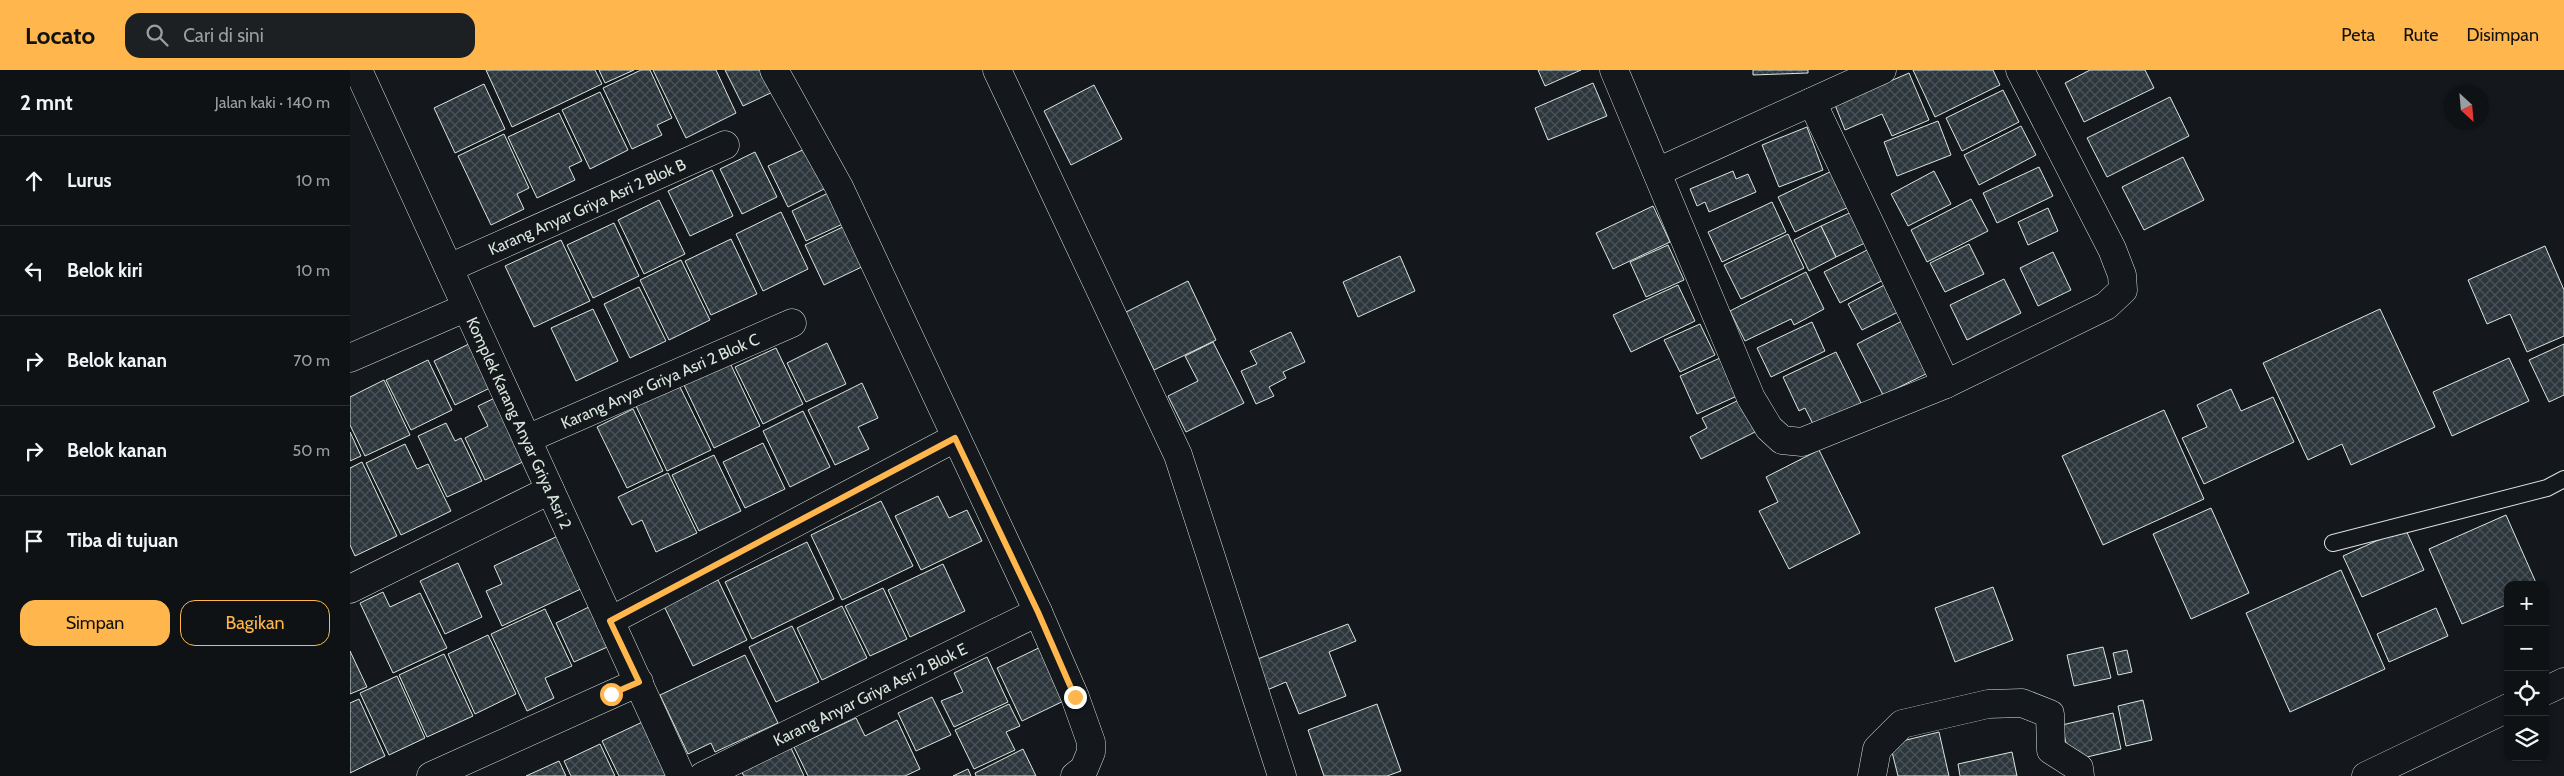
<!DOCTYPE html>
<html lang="id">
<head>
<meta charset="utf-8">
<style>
  :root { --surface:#0f1215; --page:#1d2022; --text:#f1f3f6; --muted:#9b9ea0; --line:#2f3234; --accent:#ffb74d }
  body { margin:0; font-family:Cabin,sans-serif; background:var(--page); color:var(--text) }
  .controls { position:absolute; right:15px; bottom:15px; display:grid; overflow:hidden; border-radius:10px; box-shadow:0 1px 4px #0004 }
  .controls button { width:45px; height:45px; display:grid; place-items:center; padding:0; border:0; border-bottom:1px solid var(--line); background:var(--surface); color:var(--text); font:25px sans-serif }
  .compass { position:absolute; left:2094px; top:15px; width:45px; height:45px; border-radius:50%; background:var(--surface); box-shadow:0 1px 4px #0004; rotate:154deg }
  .stop { position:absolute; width:15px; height:15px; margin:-11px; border:4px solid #ffb74d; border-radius:50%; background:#fff }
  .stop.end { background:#ffb74d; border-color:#fff; box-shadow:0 1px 5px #0008 }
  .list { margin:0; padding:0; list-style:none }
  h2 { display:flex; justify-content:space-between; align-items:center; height:65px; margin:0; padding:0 20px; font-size:21px }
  h2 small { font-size:16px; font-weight:400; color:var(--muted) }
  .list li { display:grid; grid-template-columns:32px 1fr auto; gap:15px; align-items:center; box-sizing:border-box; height:90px; padding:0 20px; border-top:1px solid var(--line) }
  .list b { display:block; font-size:19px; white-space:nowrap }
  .list em { font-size:16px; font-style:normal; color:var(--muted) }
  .actions { display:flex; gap:10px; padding:15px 20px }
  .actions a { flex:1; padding:11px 0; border:1px solid var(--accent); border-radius:15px; text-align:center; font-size:18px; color:var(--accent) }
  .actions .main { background:var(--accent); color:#111 }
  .icon { flex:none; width:28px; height:28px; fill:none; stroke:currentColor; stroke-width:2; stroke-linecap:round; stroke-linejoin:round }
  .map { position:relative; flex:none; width:2214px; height:706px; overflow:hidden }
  header { display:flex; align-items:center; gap:30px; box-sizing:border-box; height:70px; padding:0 25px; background:var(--accent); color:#111 }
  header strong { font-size:24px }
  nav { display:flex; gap:28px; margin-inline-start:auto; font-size:18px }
  .search { width:350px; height:45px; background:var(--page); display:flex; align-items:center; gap:12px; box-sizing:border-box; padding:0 18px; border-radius:15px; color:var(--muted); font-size:19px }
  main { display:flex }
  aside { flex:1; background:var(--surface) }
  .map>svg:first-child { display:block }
  .building { fill:url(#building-cross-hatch); stroke:#d8e6dc }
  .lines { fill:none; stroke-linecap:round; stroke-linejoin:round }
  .lane-casing { stroke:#d8e6dc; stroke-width:18 }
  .street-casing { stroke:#d8e6dc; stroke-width:29 }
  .lane { stroke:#14181c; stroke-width:16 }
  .street { stroke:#14181c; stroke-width:28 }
  .route { stroke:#ffb74d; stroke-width:6 }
  .labels { text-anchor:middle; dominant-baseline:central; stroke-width:4; stroke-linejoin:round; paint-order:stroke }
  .street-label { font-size:16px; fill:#d8e6dc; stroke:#14181c }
</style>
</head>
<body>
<header>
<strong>Locato</strong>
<div class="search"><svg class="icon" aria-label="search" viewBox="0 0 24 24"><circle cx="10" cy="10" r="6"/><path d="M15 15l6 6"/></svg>Cari di sini</div>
<nav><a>Peta</a><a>Rute</a><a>Disimpan</a></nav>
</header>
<main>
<aside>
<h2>2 mnt<small>Jalan kaki · 140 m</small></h2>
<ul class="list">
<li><svg class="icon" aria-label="ahead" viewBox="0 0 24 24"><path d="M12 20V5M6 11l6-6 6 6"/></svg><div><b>Lurus</b></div><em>10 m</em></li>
<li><svg class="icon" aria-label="left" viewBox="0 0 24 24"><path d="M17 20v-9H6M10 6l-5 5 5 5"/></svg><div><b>Belok kiri</b></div><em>10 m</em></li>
<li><svg class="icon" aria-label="right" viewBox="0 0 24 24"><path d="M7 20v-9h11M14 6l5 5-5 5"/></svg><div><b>Belok kanan</b></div><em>70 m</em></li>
<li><svg class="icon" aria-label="right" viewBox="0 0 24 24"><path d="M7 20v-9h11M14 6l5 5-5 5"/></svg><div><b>Belok kanan</b></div><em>50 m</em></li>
<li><svg class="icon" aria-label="arrive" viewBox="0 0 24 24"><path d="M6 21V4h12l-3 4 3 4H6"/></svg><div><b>Tiba di tujuan</b></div></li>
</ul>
<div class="actions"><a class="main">Simpan</a><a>Bagikan</a></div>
</aside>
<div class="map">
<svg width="2214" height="706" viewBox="0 0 2214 706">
  <defs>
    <pattern id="building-cross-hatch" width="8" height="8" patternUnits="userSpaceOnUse" patternTransform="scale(1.25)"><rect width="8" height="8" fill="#2c363c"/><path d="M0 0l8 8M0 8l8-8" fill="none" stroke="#4a5358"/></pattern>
  </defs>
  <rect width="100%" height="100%" fill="#14181c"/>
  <g class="building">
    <path d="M136 0H245L252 14 162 57Z"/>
    <path d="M249 0H284L255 13Z"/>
    <path d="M291 0H300L322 48 307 55 312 65 282 79 253 18Z"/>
    <path d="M303 0H366L386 43 336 68Z"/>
    <path d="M375 0H418L427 20 393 36Z"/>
    <path d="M1188 0H1231L1195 16Z"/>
    <path d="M1403 0H1458V3L1403 5Z"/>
    <path d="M1563 0H1643L1650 15 1585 47Z"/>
    <path d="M1740 0H1795L1804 18 1734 52 1715 13Z"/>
    <path d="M1559 3 1579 50 1542 66 1532 44 1495 60 1485 35Z"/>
    <path d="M1243 13 1257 46 1198 70 1185 38Z"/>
    <path d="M134 14 155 59 105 83 84 38Z"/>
    <path d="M744 15 772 69 721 95 694 41Z"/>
    <path d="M1653 20 1669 52 1612 81 1596 48Z"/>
    <path d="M250 22 278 80 240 99 212 40Z"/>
    <path d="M1820 27 1839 66 1757 107 1737 68Z"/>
    <path d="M209 43 232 91 219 97 225 110 187 128 158 67Z"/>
    <path d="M1588 51 1601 85 1547 106 1534 72Z"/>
    <path d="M1671 56 1686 85 1629 115 1614 85Z"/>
    <path d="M1457 57 1473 100 1429 117 1412 75Z"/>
    <path d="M154 64 179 118 167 124 174 139 141 155 108 86Z"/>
    <path d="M459 77 478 117 438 137 418 96Z"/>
    <path d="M405 82 427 127 392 144 370 99Z"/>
    <path d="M1833 87 1854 130 1794 160 1772 117Z"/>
    <path d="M1689 97 1703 126 1647 153 1633 123Z"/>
    <path d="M1488 98 1505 134 1445 162 1428 127Z"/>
    <path d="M362 100 383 146 340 166 318 121Z"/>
    <path d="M1383 101 1386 109 1398 104 1406 122 1359 142 1355 132 1347 136 1340 119Z"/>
    <path d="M1584 101 1601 134 1558 156 1541 124Z"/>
    <path d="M482 121 497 152 456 171 442 141Z"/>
    <path d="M1621 129 1638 161 1577 192 1561 160Z"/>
    <path d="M309 130 335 184 294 204 268 150Z"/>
    <path d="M1422 132 1436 162 1372 192 1358 162Z"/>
    <path d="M1303 136 1320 172 1263 199 1246 163Z"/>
    <path d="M1698 138 1708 161 1678 175 1668 152Z"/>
    <path d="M1508 139 1523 169 1486 187 1471 156Z"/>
    <path d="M431 142 458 199 413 221 386 164Z"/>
    <path d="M264 153 289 206 243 228 217 175Z"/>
    <path d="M501 153 520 193 474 215 455 175Z"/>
    <path d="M1471 156 1486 187 1459 201 1444 170Z"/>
    <path d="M1438 164 1454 198 1391 229 1374 195Z"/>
    <path d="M381 169 407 224 361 245 335 191Z"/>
    <path d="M211 170 240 231 184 257 155 196Z"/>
    <path d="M1619 174 1634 204 1595 222 1580 193Z"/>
    <path d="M1318 175 1334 210 1296 227 1280 192Z"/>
    <path d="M2195 176 2214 220V266L2177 282 2160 244 2137 254 2118 210Z"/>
    <path d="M1521 178 1537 208 1490 233 1474 202Z"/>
    <path d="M1703 182 1721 220 1688 236 1670 198Z"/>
    <path d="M1050 186 1065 221 1008 247 993 212Z"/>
    <path d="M331 190 360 250 319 270 290 210Z"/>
    <path d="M1456 202 1474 239 1444 255 1441 249 1395 271 1380 241Z"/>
    <path d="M1654 209 1671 243 1617 270 1600 235Z"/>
    <path d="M838 211 866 270 804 300 776 242Z"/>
    <path d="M1542 211 1556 238 1512 260 1498 234Z"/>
    <path d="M1328 215 1345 251 1281 282 1263 245Z"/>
    <path d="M289 217 316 271 280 288 254 234Z"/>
    <path d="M243 239 268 291 226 311 201 258Z"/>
    <path d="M2030 239 2085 357 2001 395 1992 374 1958 390 1913 293Z"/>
    <path d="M1558 248 1584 300 1533 325 1507 274Z"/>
    <path d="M1462 252 1475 281 1421 307 1407 278Z"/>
    <path d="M1350 254 1365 285 1330 302 1314 270Z"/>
    <path d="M941 262 955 292 933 302 936 308 919 317 924 326 906 334 891 301 907 294 900 281Z"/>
    <path d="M125 271 146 315 105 335 84 291Z"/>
    <path d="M863 272 894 333 836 362 818 326 848 311 835 286Z"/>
    <path d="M477 273 496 314 456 332 437 293Z"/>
    <path d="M2214 274V325L2199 332 2179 290Z"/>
    <path d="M426 278 453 334 413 354 385 297Z"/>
    <path d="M1486 282 1511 333 1464 356 1455 338 1449 341 1433 307Z"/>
    <path d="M1370 288 1387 326 1347 344 1330 306Z"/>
    <path d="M2159 288 2179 331 2102 366 2083 322Z"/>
    <path d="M78 290 102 340 61 360 36 310Z"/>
    <path d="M380 293 410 356 364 378 334 315Z"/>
    <path d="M34 310 60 365 15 386 0 355V327Z"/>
    <path d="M512 313 528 348 508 357 519 379 485 395 458 340Z"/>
    <path d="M329 315 361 380 317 401 286 336Z"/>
    <path d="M1881 319 1891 341 1923 327 1944 372 1854 414 1832 368 1857 357 1847 335Z"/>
    <path d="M151 325 181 388 135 410 115 368 138 356 128 336Z"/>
    <path d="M1389 330 1405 362 1351 389 1340 367 1357 358 1352 348Z"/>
    <path d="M283 339 313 401 277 418 247 357Z"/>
    <path d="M1814 340 1854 429 1753 475 1712 386Z"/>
    <path d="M453 341 480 397 440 417 413 361Z"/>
    <path d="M96 353 105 371 111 368 132 411 97 427 68 366Z"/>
    <path d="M0 362 11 386 0 391Z"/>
    <path d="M413 373 435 419 395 438 373 392Z"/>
    <path d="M55 374 67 399 78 394 101 441 51 465 16 393Z"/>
    <path d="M1469 380 1510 463 1439 499 1409 441 1428 432 1416 407Z"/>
    <path d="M364 385 391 441 349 461 322 405Z"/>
    <path d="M12 392 47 466 5 486 0 475V398Z"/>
    <path d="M318 403 347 463 306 482 292 450 282 455 268 427Z"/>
    <path d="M588 426 599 448 617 440 632 471 571 500 545 446Z"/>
    <path d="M531 431 563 496 492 530 461 465Z"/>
    <path d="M1861 438 1899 523 1841 549 1803 464Z"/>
    <path d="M2156 445 2187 515H2158V534L2112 554 2079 479Z"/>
    <path d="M2055 458 2074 500 2012 527 1993 486Z"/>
    <path d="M210 465 235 517 152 556 136 521 152 514 144 496Z"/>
    <path d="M457 472 484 529 402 569 375 512Z"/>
    <path d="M108 493 132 547 95 564 70 511Z"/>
    <path d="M593 494 615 541 560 567 538 520Z"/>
    <path d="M1991 500 2035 599 1940 642 1896 543Z"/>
    <path d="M368 510 397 570 343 596 314 536Z"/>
    <path d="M1643 517 1663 570 1605 592 1585 538Z"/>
    <path d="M533 518 557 569 520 586 495 536Z"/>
    <path d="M33 522 40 537 70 523 97 578 43 603 10 533Z"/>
    <path d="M245 534 264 574 224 592 206 553Z"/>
    <path d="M492 536 517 588 472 610 447 558Z"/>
    <path d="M2086 538 2098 566 2039 592 2027 564Z"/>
    <path d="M195 539 222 596 195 608 204 628 177 641 141 564Z"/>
    <path d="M998 554 1006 571 979 582 996 626 949 644 936 612 917 620 905 590Z"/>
    <path d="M442 556 469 612 426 632 399 577Z"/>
    <path d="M138 565 166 624 125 644 98 584Z"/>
    <path d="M697 574 722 627 672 651 647 598Z"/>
    <path d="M1753 577 1761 608 1724 616 1717 585Z"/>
    <path d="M1777 580 1782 602 1768 605 1763 583Z"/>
    <path d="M0 581 17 617 0 624Z"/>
    <path d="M94 584 123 646 77 667 49 605Z"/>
    <path d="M395 585 428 653 365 682 361 673 338 684 310 625Z"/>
    <path d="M637 587 658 632 604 657 591 631 613 622 604 603Z"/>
    <path d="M47 606 75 668 39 685 10 623Z"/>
    <path d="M582 627 601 665 566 681 548 643Z"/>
    <path d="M9 629 35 686 0 703V633Z"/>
    <path d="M1793 630 1802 670 1776 676 1768 636Z"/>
    <path d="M659 634 670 656 656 662 665 680 624 699 605 660Z"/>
    <path d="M1027 634 1051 701 1037 706H974L958 660Z"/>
    <path d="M1763 643 1771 679 1720 691 1712 655Z"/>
    <path d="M301 648 319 706H269L252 671Z"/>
    <path d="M506 648 515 666 547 650 570 699 555 706H458L444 677Z"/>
    <path d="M1589 662 1599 706H1548L1540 674Z"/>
    <path d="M250 674 265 706H221L214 691Z"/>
    <path d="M441 678 454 706H394L391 701Z"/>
    <path d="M673 679 686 706H626L625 703Z"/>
    <path d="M1662 682 1667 706H1610L1608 694Z"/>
    <path d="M209 691 216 706H176Z"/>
    <path d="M618 699 621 706H603Z"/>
  </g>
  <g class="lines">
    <g class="lane-casing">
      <path id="lane" d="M1983 473 2197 418 2214 409"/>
    </g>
    <g class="street-casing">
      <g id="street">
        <path id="s1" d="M8 0 331 706"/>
        <path d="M424 0 489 117 688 542 725 627 741 672V682L734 699 725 706"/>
        <path d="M647 0 828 385 932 706"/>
        <path d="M1264 0 1401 328 1419 358 1432 370 1452 372 1596 314 1756 236 1773 220 1772 205 1762 179 1670 0"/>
        <path d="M1462 32 1596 314"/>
        <path d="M1307 102 1532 0"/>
        <path id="s2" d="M99 198 375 75"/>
        <path d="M0 288 115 238"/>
        <path id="s3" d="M177 369 442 253"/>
        <path d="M0 519 200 420"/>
        <path d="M260 551 605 368"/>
        <path d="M2195 621 2214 612"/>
        <path d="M81 706 289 612"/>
        <path id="s4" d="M353 706 688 542"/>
        <path d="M1522 706 1527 679 1552 654 1638 634 1672 633 1700 644 1701 680 1729 698 1730 706"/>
        <path d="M2016 706 2158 638"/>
      </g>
    </g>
    <use href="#lane" class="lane"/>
    <use href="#street" class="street"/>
  </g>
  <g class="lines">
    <path class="route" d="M261 624 289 612 260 551 605 368 688 542 725 627"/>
  </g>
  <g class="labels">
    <g class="street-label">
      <text stroke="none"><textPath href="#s2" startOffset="151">Karang Anyar Griya Asri 2 Blok B</textPath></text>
      <text stroke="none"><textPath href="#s3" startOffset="145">Karang Anyar Griya Asri 2 Blok C</textPath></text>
      <text stroke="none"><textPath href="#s1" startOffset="388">Komplek Karang Anyar Griya Asri 2</textPath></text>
      <text stroke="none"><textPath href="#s4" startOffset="186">Karang Anyar Griya Asri 2 Blok E</textPath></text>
    </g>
  </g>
</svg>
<div class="controls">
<button>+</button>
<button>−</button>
<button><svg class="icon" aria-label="locate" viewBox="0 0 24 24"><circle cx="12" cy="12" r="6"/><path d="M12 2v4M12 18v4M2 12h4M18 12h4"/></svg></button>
<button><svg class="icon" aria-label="layers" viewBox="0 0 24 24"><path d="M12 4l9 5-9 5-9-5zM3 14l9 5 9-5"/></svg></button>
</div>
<svg class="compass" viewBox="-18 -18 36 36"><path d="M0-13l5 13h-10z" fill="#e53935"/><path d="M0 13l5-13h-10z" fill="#9b9ea0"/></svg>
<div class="stop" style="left:261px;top:624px"></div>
<div class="stop end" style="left:725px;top:627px"></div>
</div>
</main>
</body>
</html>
